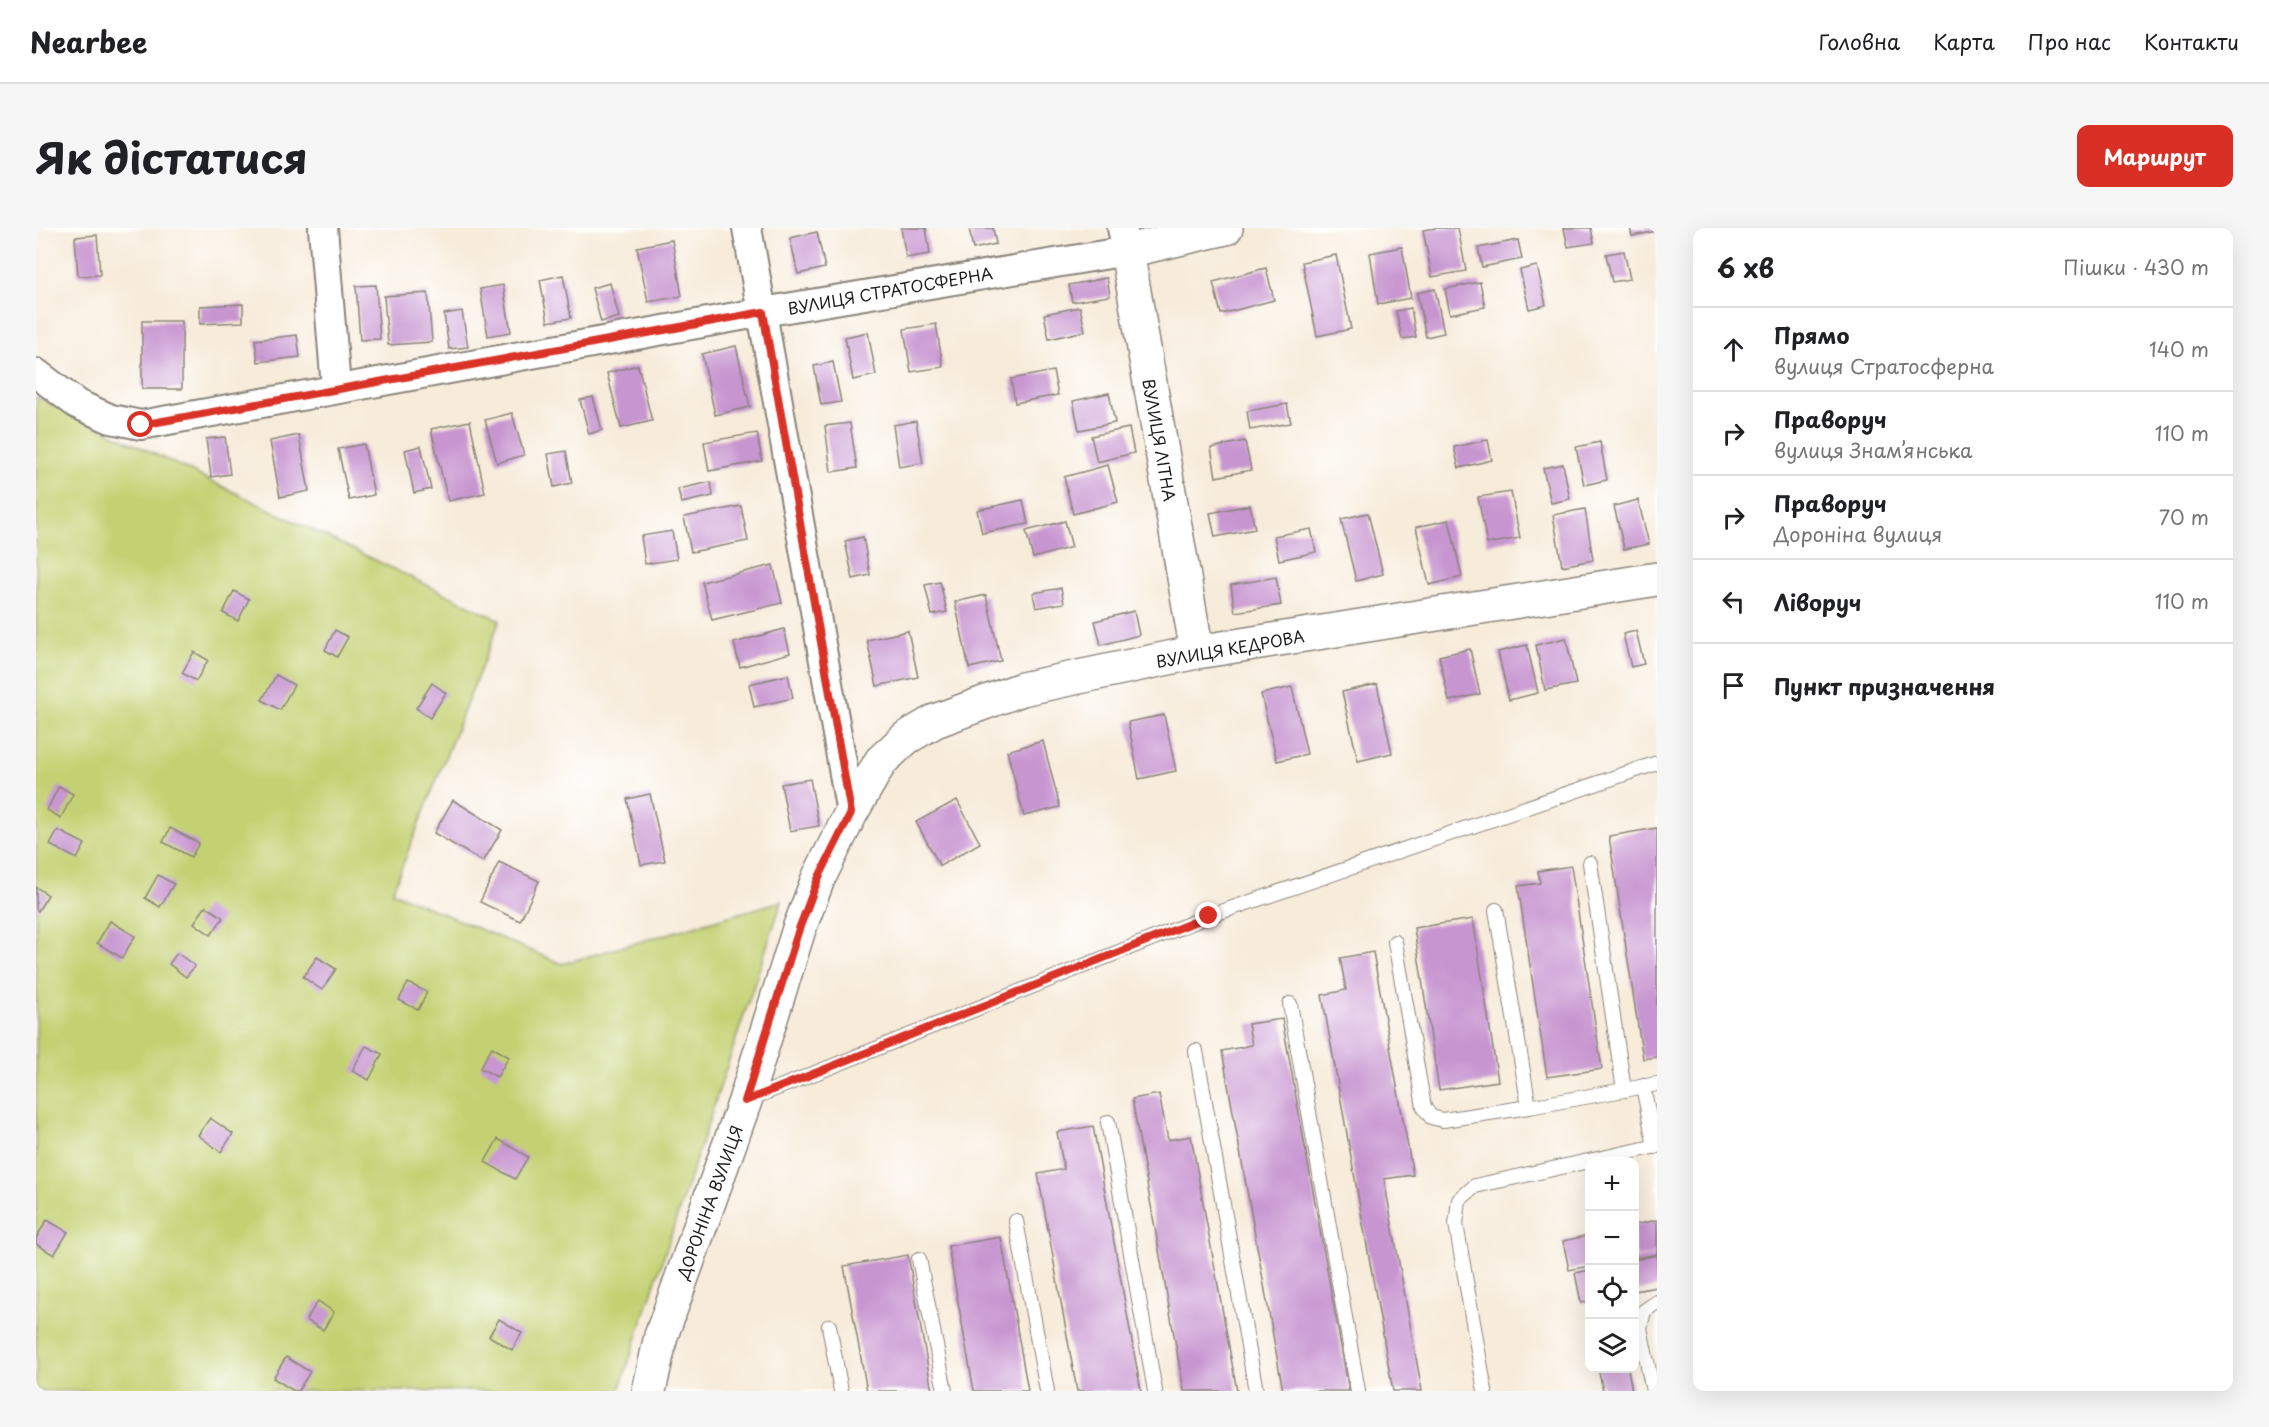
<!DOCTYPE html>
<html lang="uk">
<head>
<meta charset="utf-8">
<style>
  :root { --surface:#fff; --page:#f6f6f6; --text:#202124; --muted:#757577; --line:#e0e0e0; --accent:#d93025 }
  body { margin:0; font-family:"Playpen Sans",sans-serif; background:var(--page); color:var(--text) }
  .controls { position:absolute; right:18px; bottom:18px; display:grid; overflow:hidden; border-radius:12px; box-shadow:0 6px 24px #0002 }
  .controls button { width:54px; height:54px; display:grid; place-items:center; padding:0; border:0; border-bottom:2px solid var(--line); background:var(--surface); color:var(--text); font:30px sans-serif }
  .stop { position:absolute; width:18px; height:18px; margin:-14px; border:4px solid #d93025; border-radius:50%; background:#fff }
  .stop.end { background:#d93025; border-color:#fff; box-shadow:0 2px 6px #0008 }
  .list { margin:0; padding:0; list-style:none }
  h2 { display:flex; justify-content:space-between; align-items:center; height:78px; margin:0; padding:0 24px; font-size:26px }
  h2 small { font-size:20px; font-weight:400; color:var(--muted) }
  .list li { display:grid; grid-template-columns:39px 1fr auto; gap:18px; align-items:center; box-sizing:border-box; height:84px; padding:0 24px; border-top:2px solid var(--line) }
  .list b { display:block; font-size:22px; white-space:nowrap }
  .list p { margin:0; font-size:20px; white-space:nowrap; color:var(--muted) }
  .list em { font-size:20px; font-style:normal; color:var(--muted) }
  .icon { flex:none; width:33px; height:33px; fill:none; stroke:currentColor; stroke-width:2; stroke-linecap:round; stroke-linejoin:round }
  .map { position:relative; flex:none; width:1621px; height:1163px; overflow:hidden; border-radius:12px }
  header { display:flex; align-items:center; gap:36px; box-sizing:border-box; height:84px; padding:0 30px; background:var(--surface); border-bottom:2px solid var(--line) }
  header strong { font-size:28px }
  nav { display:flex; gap:33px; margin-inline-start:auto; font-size:21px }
  .intro { display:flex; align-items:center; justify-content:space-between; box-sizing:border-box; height:144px; padding:0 36px }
  h1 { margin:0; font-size:42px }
  .button { padding:15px 27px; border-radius:12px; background:var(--accent); color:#fff; font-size:21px; font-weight:700 }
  main { display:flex; gap:36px; padding:0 36px }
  aside { flex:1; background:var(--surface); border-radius:12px; box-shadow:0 6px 24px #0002 }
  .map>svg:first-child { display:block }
  .green { fill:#c4d172; stroke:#707647; stroke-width:1.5 }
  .building { fill:#c795d0 }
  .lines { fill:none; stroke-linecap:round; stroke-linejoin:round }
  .service-casing { stroke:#8a847a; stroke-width:16 }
  .minor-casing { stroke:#8a847a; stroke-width:32 }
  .tertiary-casing { stroke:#8a847a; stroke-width:36 }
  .service { stroke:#fff; stroke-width:14 }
  .minor { stroke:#fff; stroke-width:28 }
  .tertiary { stroke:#fff; stroke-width:33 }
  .route { stroke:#d93025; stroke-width:8 }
  .labels { text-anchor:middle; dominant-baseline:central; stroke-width:5; stroke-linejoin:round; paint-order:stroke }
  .street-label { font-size:16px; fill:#1c1c1c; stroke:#fff }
</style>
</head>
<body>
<header>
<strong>Nearbee</strong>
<nav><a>Головна</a><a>Карта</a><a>Про нас</a><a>Контакти</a></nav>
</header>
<div class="intro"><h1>Як дістатися</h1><a class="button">Маршрут</a></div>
<main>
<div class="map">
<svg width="1621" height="1163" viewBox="0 0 1621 1163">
  <rect width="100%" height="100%" fill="#fff"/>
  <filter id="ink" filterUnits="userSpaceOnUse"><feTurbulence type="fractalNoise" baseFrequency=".0167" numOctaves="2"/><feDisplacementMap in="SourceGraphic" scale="12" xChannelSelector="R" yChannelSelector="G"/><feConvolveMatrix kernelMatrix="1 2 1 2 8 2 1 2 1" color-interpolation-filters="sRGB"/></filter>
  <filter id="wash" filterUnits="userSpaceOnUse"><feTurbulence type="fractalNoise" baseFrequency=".008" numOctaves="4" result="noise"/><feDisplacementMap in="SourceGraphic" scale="24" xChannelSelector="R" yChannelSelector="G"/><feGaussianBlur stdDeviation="1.35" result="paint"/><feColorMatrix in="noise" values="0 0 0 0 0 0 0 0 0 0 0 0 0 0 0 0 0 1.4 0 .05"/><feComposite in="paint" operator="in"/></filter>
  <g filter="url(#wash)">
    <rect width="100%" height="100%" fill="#f7ebd9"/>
    <path class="green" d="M0 169 464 392 356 664 526 736 746 673 583 1163H0Z"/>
    <g id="blocks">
      <g class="building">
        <path d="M865 0H890L894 26 870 30Z"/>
        <path d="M933 0H957L960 16 937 21Z"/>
        <path d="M1400 0H1422L1430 43 1396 49 1387 2Z"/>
        <path d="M1528 0H1555L1558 15 1532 19Z"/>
        <path d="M1594 0H1621V3L1596 8Z"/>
        <path d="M781 4 789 40 762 46 754 10Z"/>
        <path d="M61 7 64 47 42 48 39 9Z"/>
        <path d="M636 12 646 68 612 74 601 19Z"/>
        <path d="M1482 12 1486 31 1446 39 1442 20Z"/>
        <path d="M1366 19 1375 70 1342 76 1334 25Z"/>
        <path d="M1588 23 1594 51 1576 54 1570 26Z"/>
        <path d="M1300 27 1315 101 1281 108 1266 34Z"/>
        <path d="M1501 38 1510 77 1493 81 1484 42Z"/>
        <path d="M1230 40 1238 72 1185 86 1177 54Z"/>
        <path d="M527 47 535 90 512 94 504 52Z"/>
        <path d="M1071 50 1074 68 1036 74 1033 57Z"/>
        <path d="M1444 54 1449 79 1414 86 1409 61Z"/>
        <path d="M574 55 583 89 565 94 556 60Z"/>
        <path d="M340 57 344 111 324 112 320 58Z"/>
        <path d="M467 57 475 104 452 108 444 61Z"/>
        <path d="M1399 61 1408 105 1390 109 1381 65Z"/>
        <path d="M392 65 396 114 352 117 348 68Z"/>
        <path d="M207 76V94L164 96V78Z"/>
        <path d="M1044 79 1049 103 1013 111 1008 86Z"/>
        <path d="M1375 80 1380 109 1366 111 1360 83Z"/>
        <path d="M426 83 432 119 413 121 408 86Z"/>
        <rect x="106" y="93" width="40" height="68"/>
        <path d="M900 96 907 139 875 144 868 101Z"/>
        <path d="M832 104 840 147 817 152 809 109Z"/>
        <path d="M261 107 264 129 222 134 219 112Z"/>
        <path d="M700 118 714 179 679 187 666 126Z"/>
        <path d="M797 134 805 174 785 177 778 138Z"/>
        <path d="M602 137 616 193 585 200 571 145Z"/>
        <path d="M1017 143 1022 167 979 175 975 151Z"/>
        <path d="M1073 165 1079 195 1043 202 1037 173Z"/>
        <path d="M557 169 566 202 553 206 544 172Z"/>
        <path d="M1251 176 1255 195 1214 202 1211 183Z"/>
        <path d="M476 185 488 227 461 235 449 192Z"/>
        <path d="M434 193 449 265 412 273 395 201Z"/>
        <path d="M880 193 887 235 863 239 857 197Z"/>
        <path d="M814 195 821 240 795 244 789 198Z"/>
        <path d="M1093 200 1098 225 1061 234 1055 208Z"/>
        <path d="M721 205 726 233 673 243 668 214Z"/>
        <path d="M263 207 273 263 244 269 234 213Z"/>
        <path d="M189 209 194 246 175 249 170 211Z"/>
        <path d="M1452 212 1456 232 1423 240 1418 219Z"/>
        <path d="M1209 213 1215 242 1180 249 1175 220Z"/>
        <path d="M1564 214 1571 252 1548 257 1540 219Z"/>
        <path d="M328 216 338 267 313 272 302 221Z"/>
        <path d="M385 218 395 261 378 265 369 222Z"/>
        <path d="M530 223 536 255 518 259 512 226Z"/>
        <path d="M1527 236 1534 271 1515 275 1507 240Z"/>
        <path d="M1072 237 1082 274 1037 286 1028 249Z"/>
        <path d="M675 254 677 268 645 275 642 261Z"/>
        <path d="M1475 264 1484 310 1451 316 1442 269Z"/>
        <path d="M987 272 992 296 946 305 941 282Z"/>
        <path d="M1602 272 1613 316 1588 321 1578 278Z"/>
        <path d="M1214 277 1219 301 1179 309 1174 285Z"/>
        <path d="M705 278 712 313 655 324 648 289Z"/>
        <path d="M1549 281 1557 332 1526 338 1517 287Z"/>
        <path d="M1332 285 1347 346 1320 353 1305 291Z"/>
        <path d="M1413 292 1426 349 1393 357 1380 299Z"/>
        <path d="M1029 293 1036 319 997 330 990 303Z"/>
        <path d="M1275 301 1280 324 1243 332 1238 308Z"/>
        <path d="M636 303 641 331 609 336 605 308Z"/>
        <path d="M827 309 834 347 817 351 809 313Z"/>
        <path d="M737 337 746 375 676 392 666 354Z"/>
        <path d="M1240 349 1245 377 1199 384 1195 357Z"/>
        <path d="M904 354 911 384 896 387 889 357Z"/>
        <path d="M1025 360 1028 375 1000 380 997 365Z"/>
        <path d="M198 363 213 371 202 393 187 385Z"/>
        <path d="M950 367 965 433 933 440 919 374Z"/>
        <path d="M1098 383 1103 407 1065 417 1059 393Z"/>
        <path d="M748 401 754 425 704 439 698 415Z"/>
        <path d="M299 402 312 409 301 429 289 422Z"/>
        <path d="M872 403 882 449 841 458 831 412Z"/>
        <path d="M1600 403 1608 436 1595 439 1587 406Z"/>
        <path d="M1530 410 1540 456 1509 462 1500 417Z"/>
        <path d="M1491 417 1502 465 1473 472 1462 424Z"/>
        <path d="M1434 421 1444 466 1413 473 1403 428Z"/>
        <path d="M158 424 172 432 160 453 146 445Z"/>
        <path d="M240 447 258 457 244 482 226 472Z"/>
        <path d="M752 447 757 470 718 479 713 456Z"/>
        <path d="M396 455 410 465 394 490 380 480Z"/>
        <path d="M1341 456 1356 525 1322 533 1306 464Z"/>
        <path d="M1256 459 1271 526 1241 533 1225 466Z"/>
        <path d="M1128 487 1140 543 1103 551 1092 494Z"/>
        <path d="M1007 513 1024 579 988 588 971 523Z"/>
        <path d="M774 551 783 598 754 603 745 556Z"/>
        <path d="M23 558 37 566 25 590 11 582Z"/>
        <path d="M614 566 629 633 605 637 591 571Z"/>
        <path d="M417 572 466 602 447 634 398 605Z"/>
        <path d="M921 572 944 615 904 638 880 594Z"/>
        <path d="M134 600 163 615 155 629 127 614Z"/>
        <path d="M1621 600V829L1607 831 1573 608Z"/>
        <path d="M22 602 49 616 41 631 14 617Z"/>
        <path d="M463 634 503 653 484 693 444 674Z"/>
        <path d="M1535 638 1566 841 1511 849 1482 658 1504 655 1502 643Z"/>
        <path d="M122 647 138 656 124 679 109 670Z"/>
        <path d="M0 659 12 667 2 683 0 681Z"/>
        <path d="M170 678 187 690 175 707 158 695Z"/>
        <path d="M1437 691 1462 853 1403 862 1378 700Z"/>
        <path d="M74 693 99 708 86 730 61 715Z"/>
        <path d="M1337 724 1377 947 1348 951 1386 1163H1357L1286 767 1310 762 1304 730Z"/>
        <path d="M141 725 159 738 150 749 133 736Z"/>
        <path d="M281 729 300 741 286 762 267 749Z"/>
        <path d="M372 755 391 764 382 782 363 772Z"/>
        <path d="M1246 791 1313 1163H1247L1186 823 1216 817 1212 796Z"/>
        <path d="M330 818 346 826 333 852 316 843Z"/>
        <path d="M456 819 473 829 461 849 444 840Z"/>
        <path d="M1123 866 1132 912 1155 908 1201 1163H1148L1096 871Z"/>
        <path d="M174 890 197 906 185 924 162 907Z"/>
        <path d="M1057 898 1105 1163H1041L1002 946 1028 941 1021 904Z"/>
        <path d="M462 911 492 929 479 951 449 934Z"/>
        <path d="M11 992 32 1004 18 1027 0 1016V1010Z"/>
        <path d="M1621 992V1026L1601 1030 1598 1019V997Z"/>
        <path d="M1554 1007V1038L1533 1042 1527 1013Z"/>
        <path d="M965 1009 992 1163H938L912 1018Z"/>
        <path d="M872 1027 896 1163H831L808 1038Z"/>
        <path d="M1621 1027V1059L1598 1063V1032Z"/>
        <path d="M1554 1042V1073L1545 1075 1539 1045Z"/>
        <path d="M282 1073 298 1084 287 1102 270 1092Z"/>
        <path d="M463 1091 486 1105 476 1122 453 1108Z"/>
        <path d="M250 1129 274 1144 262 1163H258L237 1150Z"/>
        <path d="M1562 1140H1592L1596 1163H1567Z"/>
      </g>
    </g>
  </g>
  <g filter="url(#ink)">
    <use href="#blocks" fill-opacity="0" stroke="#8a847a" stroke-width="1.5"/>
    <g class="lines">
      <g class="service-casing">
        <g id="service">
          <path d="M1554 635 1588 862"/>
          <path d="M1460 682 1493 879"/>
          <path d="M1359 714 1388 879 1395 889 1407 892 1493 879 1621 856"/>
          <path d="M1254 776 1322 1163"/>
          <path d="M1160 823 1220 1163"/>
          <path d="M1607 858 1619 919"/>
          <path d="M714 871 1173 688 1621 535"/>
          <path d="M1072 894 1119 1163"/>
          <path d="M980 993 1011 1163"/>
          <path d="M883 1031 909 1163"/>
          <path d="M793 1098 805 1163"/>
          <path d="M1449 1163 1420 996 1423 972 1439 958 1621 918"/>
          <path d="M1617 1163 1604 1100 1608 1083 1621 1074"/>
        </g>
      </g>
      <g class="minor-casing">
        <g id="minor">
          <path d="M287 0 300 160"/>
          <path d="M711 0 815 585"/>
          <path d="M0 145 41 176 75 191 105 197 727 84 1091 23 1086 0"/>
        </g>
      </g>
      <g class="tertiary-casing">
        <g id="tertiary">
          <path d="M1161 424 1091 23 1190 0"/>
          <path d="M613 1163 625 1108 709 873 763 701 782 651 815 585 845 533 870 510 899 493 986 461 1161 424 1621 351"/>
        </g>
      </g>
      <use href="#service" class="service"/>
      <use href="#minor" class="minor"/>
      <use href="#tertiary" class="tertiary"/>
    </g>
  </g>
  <g class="lines" filter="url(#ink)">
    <path class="route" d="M105 197 727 84 815 585 782 651 763 701 709 873 1173 688"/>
  </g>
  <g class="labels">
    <g class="street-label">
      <text transform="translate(854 62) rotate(-10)">ВУЛИЦЯ СТРАТОСФЕРНА</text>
      <text transform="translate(1124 212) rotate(80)">ВУЛИЦЯ ЛІТНА</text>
      <text transform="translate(1194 420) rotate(-10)">ВУЛИЦЯ КЕДРОВА</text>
      <text transform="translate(673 974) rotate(-70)">ДОРОНІНА ВУЛИЦЯ</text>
    </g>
  </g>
</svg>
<div class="controls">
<button>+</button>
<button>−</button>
<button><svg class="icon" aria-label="locate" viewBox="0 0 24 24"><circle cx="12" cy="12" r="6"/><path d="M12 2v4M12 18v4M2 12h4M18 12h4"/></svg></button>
<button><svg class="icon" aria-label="layers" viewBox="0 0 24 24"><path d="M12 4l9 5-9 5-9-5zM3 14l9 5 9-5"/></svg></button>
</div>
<div class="stop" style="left:105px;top:197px"></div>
<div class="stop end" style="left:1173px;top:688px"></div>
</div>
<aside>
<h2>6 хв<small>Пішки · 430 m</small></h2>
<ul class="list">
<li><svg class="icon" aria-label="ahead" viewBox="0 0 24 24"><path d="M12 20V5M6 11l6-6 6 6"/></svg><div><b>Прямо</b><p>вулиця Стратосферна</p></div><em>140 m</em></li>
<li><svg class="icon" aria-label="right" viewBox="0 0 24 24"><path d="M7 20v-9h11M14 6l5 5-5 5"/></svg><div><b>Праворуч</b><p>вулиця Знам’янська</p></div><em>110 m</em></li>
<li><svg class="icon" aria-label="right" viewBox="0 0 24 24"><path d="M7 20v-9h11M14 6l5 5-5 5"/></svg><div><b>Праворуч</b><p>Дороніна вулиця</p></div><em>70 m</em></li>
<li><svg class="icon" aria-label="left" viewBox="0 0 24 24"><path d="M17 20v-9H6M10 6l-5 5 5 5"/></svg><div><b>Ліворуч</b></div><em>110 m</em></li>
<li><svg class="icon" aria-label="arrive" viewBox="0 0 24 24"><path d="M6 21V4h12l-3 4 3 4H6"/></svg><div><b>Пункт призначення</b></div></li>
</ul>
</aside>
</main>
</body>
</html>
